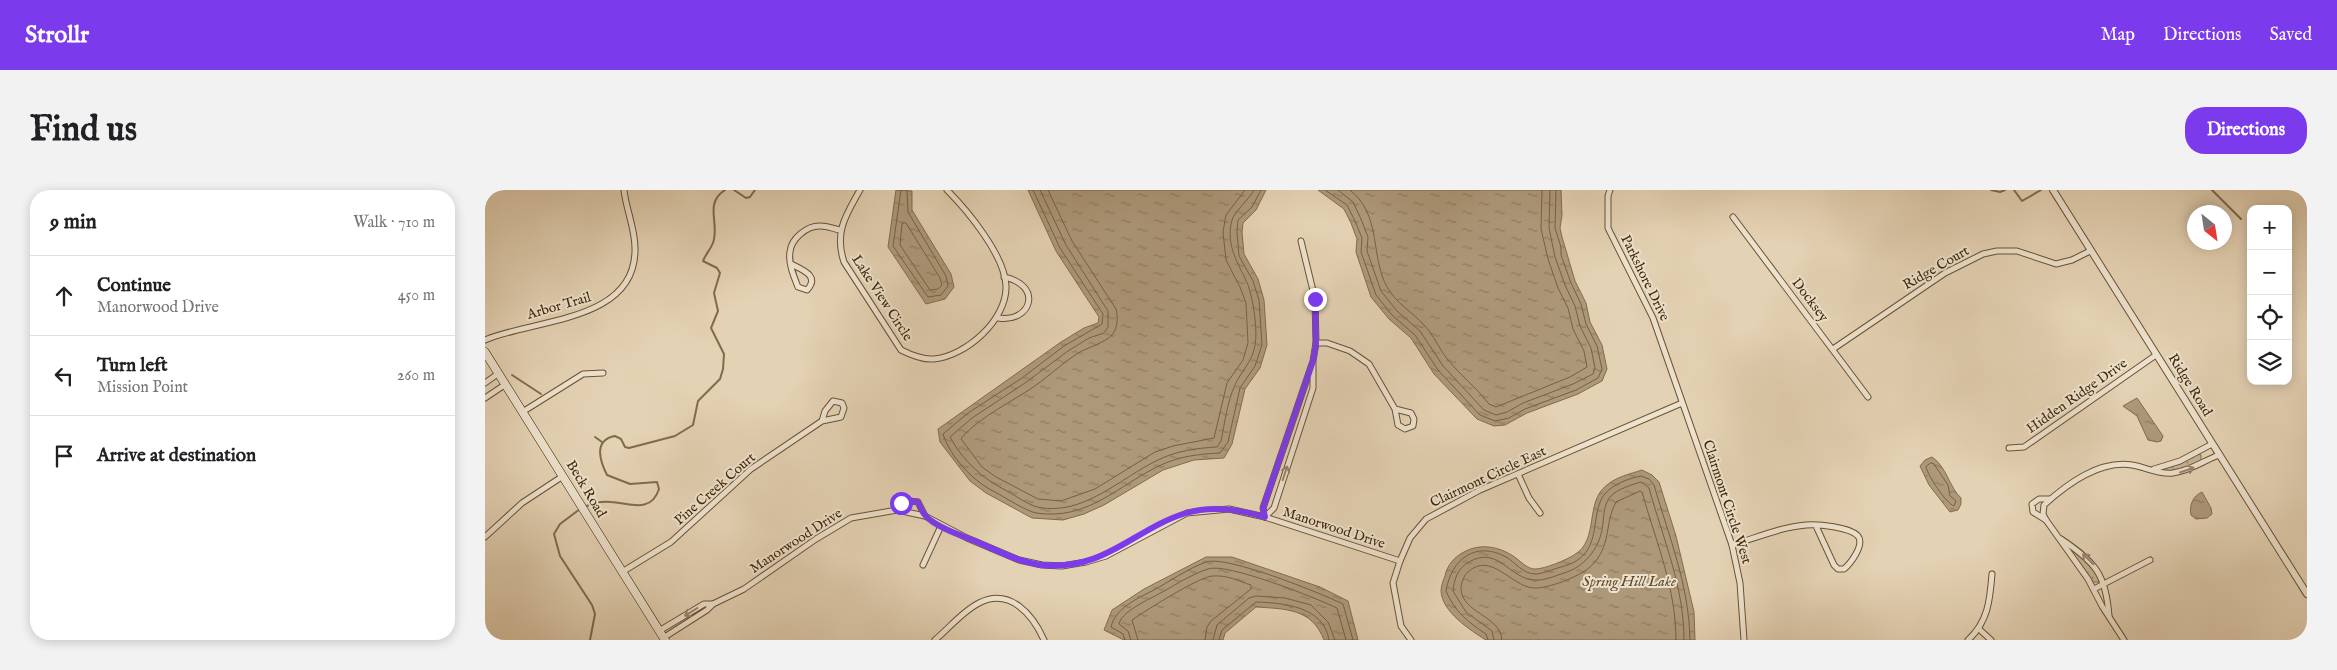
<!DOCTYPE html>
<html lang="en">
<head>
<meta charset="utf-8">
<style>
  :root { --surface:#fff; --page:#f2f2f2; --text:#202124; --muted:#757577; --line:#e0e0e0; --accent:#7c3aed }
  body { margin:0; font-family:"IM FELL English",serif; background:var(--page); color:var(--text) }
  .controls { position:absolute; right:15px; top:15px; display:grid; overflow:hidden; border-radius:10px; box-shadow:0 2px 12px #0003 }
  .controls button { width:45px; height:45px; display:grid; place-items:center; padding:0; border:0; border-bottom:1px solid var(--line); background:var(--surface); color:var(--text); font:25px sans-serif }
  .compass { position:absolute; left:1702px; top:15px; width:45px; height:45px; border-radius:50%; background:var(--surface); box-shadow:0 2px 12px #0003; rotate:150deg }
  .stop { position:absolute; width:15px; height:15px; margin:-11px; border:4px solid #7c3aed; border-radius:50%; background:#fff }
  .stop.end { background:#7c3aed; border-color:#fff; box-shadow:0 1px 5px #0008 }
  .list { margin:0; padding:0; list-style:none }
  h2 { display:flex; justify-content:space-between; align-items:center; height:65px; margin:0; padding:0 20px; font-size:21px }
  h2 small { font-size:16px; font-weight:400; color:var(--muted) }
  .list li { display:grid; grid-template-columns:32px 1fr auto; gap:15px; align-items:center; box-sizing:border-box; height:80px; padding:0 20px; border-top:1px solid var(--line) }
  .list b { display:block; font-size:19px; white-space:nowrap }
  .list p { margin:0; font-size:16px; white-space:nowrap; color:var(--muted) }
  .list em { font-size:16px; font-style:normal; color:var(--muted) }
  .icon { flex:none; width:28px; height:28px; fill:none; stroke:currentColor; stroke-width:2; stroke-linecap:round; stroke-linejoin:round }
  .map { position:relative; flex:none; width:1822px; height:450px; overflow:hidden; border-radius:20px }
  header { display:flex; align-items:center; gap:30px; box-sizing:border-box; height:70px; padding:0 25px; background:var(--accent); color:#fff }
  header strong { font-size:24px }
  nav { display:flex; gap:28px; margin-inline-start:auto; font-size:18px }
  .intro { display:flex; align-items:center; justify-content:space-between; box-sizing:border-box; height:120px; padding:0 30px }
  h1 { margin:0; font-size:35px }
  .button { padding:12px 22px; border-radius:20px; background:var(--accent); color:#fff; font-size:18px; font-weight:700 }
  main { display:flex; gap:30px; padding:0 30px }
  aside { flex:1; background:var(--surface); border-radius:20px; box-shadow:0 2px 12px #0003 }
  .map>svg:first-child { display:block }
  .grass { fill:url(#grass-dots); stroke:#846e50 }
  .water { fill:url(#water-ripples); stroke:#826b4d }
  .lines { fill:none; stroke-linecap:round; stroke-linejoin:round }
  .shore { stroke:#776042; stroke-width:1 }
  .stream { stroke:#826b4d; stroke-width:2 }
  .minor-casing { stroke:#6a5234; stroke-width:7 }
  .tertiary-casing { stroke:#6a5234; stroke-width:8 }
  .secondary-casing { stroke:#412709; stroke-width:9 }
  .minor { stroke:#ede2ce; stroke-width:5 }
  .tertiary { stroke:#ede2ce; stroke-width:6 }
  .secondary { stroke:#ede2ce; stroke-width:8 }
  .oneway { stroke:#97846c }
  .route { stroke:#7c3aed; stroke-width:6 }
  .labels { text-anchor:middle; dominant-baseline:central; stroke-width:4; stroke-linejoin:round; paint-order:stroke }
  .street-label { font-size:14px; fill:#412709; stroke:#ede2ce }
  .water-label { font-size:15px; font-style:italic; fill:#61492b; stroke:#ede2ce }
</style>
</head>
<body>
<header>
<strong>Strollr</strong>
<nav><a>Map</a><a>Directions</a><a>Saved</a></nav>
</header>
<div class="intro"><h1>Find us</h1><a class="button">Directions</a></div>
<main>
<aside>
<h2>9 min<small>Walk · 710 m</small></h2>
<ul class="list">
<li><svg class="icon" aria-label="ahead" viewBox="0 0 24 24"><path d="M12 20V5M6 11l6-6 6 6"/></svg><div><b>Continue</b><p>Manorwood Drive</p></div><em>450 m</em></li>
<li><svg class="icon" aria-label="left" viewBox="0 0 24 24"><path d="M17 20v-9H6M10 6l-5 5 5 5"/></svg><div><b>Turn left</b><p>Mission Point</p></div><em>260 m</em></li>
<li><svg class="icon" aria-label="arrive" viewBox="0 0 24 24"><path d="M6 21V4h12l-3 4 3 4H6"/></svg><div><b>Arrive at destination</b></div></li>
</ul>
</aside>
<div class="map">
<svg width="1822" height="450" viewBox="0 0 1822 450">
  <defs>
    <pattern id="grass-dots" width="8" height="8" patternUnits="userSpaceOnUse" patternTransform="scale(1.25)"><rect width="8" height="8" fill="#c8b597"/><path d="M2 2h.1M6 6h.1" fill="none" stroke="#a49379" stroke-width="1.8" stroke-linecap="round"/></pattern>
    <pattern id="water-ripples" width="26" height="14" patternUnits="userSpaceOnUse" patternTransform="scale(1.25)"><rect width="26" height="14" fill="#ad987a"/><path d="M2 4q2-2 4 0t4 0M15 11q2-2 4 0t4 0" fill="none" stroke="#8e7c62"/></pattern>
  </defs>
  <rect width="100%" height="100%" fill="#e4d2b4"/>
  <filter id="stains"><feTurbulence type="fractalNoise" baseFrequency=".004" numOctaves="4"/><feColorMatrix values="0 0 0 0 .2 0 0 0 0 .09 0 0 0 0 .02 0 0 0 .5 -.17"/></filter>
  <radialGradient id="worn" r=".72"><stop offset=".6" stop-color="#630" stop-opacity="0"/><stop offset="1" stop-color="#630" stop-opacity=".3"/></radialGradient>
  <g class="grass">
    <path d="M1712 264 1716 265V271L1695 280 1678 282 1679 279 1695 274Z"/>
    <path d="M1586 359 1606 375 1615 390 1614 392H1608L1585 361Z"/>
  </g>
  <g class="water">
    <path d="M411 0 427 1V20L466 84 469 97 460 109 441 114 403 57Z"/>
    <path d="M543 0H781L771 20 758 33 757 42 759 64 773 89 779 110 782 155 775 178 760 199 747 254 739 268 709 270 678 280 619 315 599 324 578 330 547 328 501 303 485 291 455 252 453 239 576 152 599 138 613 133 614 127 571 61Z"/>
    <path d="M833 0H1076L1077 25 1075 38 1077 47 1090 91 1101 113 1105 132 1117 155 1122 179 1117 191 1093 204 1042 223 1020 235 1009 236 992 229 949 184 926 148 904 129 886 107 871 62 872 49 866 33 859 19Z"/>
    <path d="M1652 208 1678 246 1676 251 1672 252 1663 250 1652 226 1638 216Z"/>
    <path d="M1447 267C1462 277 1464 297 1476 308V314L1473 320 1465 322 1444 295 1435 276 1440 270Z"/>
    <path d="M1157 280 1167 285 1174 292 1191 346 1209 422 1210 450H1001C985 440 957 422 956 401 956 397 958 390 960 386 962 375 970 366 981 361 997 353 1016 357 1031 368 1036 372 1043 379 1050 379 1060 379 1081 370 1089 365 1115 350 1099 312 1122 295 1131 287 1145 284 1157 280Z"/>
    <path d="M1717 302 1726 318 1727 324 1722 328 1711 329 1706 325C1704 315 1708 306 1717 302Z"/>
    <path d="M721 367H747L835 397 863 411 873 450H839C827 418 800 419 771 417L740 443 738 450H639L619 440 627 420 659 399Z"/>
  </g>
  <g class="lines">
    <g class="shore">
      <path d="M416 0 408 56 443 107 456 105 463 96 461 86 423 22 422 0"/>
      <path d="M548 0 575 58 618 124 617 134 579 156 537 188 483 223 458 244C465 267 489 292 510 302 521 308 541 321 551 323 603 331 633 295 676 275 695 266 715 264 735 263L743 252 755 198 770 176 777 155 774 110 768 91 754 66 752 42 753 30 767 17 776 0"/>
      <path d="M555 0 581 55 623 121V137L619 143 604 148 583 161 540 193 487 228 465 247C478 271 498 289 522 301 531 306 542 314 552 317 598 327 635 288 673 270 691 261 712 258 732 257L736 251C740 232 742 212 750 195 756 181 768 171 770 155 773 141 768 108 763 95 754 74 740 56 747 30 748 24 764 9 769 0"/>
      <path d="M563 0 587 51 631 119C633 127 633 138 627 145 621 152 602 158 593 163 576 174 561 189 544 200 525 212 488 232 476 249L497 277 511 287 553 309 576 311 610 299 670 262 688 256 729 248 742 193 758 170 763 153 761 113 755 97 741 70 738 42 741 25 760 0"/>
      <path d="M840 0 862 15 870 31 877 48 876 62 891 105 907 125 930 145 953 180 995 225 1010 231 1024 228 1040 219 1091 200 1113 188 1117 179 1112 156 1101 134 1096 114 1086 93 1076 65V57L1070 38 1071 0"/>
      <path d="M853 0 868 12 876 29 883 47 882 61 896 101 912 121 935 141 958 176 999 220 1011 225 1022 222 1038 213 1088 194 1108 184 1110 178 1106 158 1095 136 1090 116 1080 95 1070 67 1064 38 1065 0"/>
      <path d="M865 0C897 25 885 66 902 97 911 113 927 122 939 135 949 145 954 159 963 170 975 185 992 198 1004 214L1011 217 1085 187 1102 177 1099 161 1088 139 1083 118 1073 98 1063 69 1056 39 1057 0"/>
      <path d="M421 33 455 88 457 95 453 99 445 100 415 55 417 34Z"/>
      <path d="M1446 273 1449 274 1463 295 1465 306 1471 311 1469 316C1461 313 1443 286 1441 277Z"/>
      <path d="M640 450 638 444 626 437C630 419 651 409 667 401 684 392 702 379 721 372 742 365 835 403 858 414L868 450"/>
      <path d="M646 450 643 441 634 434C636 423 658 412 668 407 686 398 704 385 723 379 741 372 831 408 852 418L861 450"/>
      <path d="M653 450 647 430C660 421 715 386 728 386 743 385 753 391 766 395V399L726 431 722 437 720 450"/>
      <path d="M728 450 732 435 764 408 771 406 800 408 826 415 843 432 850 450"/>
      <path d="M734 450 737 440 771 412C798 413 839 416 844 450"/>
      <path d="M1003 450 1001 444C983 432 970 422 961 401 966 370 990 350 1021 367 1030 372 1038 384 1050 384 1058 384 1068 379 1076 377 1125 365 1099 318 1125 299 1134 292 1146 288 1156 286L1164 289 1169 295C1184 347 1204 395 1205 450"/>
      <path d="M1009 450 1007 441 981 422 968 401C969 389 973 378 984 372 1013 355 1025 389 1049 390 1058 391 1070 386 1079 383 1099 377 1113 360 1117 340 1119 328 1118 316 1125 307 1132 299 1146 295 1156 292L1164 298C1178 349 1199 396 1199 450"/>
      <path d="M1017 450C1016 426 977 423 976 399 976 393 979 385 983 382 1006 361 1026 396 1048 398 1062 399 1094 387 1105 377 1127 357 1119 334 1131 312L1155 301 1157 302C1171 352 1191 398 1191 450"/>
    </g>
    <g class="stream">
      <path d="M249 0 261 8 265 7 270 0"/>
      <path d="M1506 0 1515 2 1520 0"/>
      <path d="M1529 0 1537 11 1556 0"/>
      <path d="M1727 0 1756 29"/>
      <path d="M27 185 56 204"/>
      <path d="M110 247 117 252"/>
      <path d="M99 317C108 313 117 311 126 312 144 313 166 324 174 299L172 292 145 294 122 285C114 269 109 250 130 246L136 249 140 257 144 258 190 246 208 235 213 211 235 189 238 179 239 164 226 138 233 121 229 103 235 83 232 78 218 71C221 63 228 57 229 49 233 30 220 13 240 0"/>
      <path d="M95 319 75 334 69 344 75 366 107 415 110 424 105 450"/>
    </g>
    <g class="minor-casing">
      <g id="minor">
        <path d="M375 0C361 25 349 42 359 72L416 160C426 165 438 170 449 169 481 166 522 130 521 96 520 66 483 21 462 0"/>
        <path d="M1125 0 1123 6V38L1168 128 1247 355 1255 393 1259 450"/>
        <path d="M1248 27 1383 207"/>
        <path d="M306 74C318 80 335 86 322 100L313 97C309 87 303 73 305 62 306 49 322 35 336 36 342 36 349 39 355 40"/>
        <path d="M513 128C547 133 558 95 519 87"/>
        <path d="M0 150C49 129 149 132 150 61 151 40 141 20 139 0"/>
        <path d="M831 153H842L865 161 884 174 910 219 913 235 920 239 928 236 929 229 926 223 910 219"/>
        <path d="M1348 159 1460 83 1498 64 1512 61H1532L1571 74 1587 70 1605 61"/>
        <path d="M0 193 14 183"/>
        <path d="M0 208 21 194"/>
        <path d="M39 221 98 184 118 183"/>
        <path d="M1524 258 1539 257 1671 165"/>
        <path d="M1669 279 1695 271 1727 254"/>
        <path d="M1033 284 1044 308 1055 323"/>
        <path d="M410 320C417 311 421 310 433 312L440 326"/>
        <path d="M780 327 789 318 828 198V171L831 153 830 109 816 51"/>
        <path d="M780 327 778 318 827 174"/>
        <path d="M1561 330 1548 322 1547 314 1554 309H1565"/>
        <path d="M0 347 37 313 78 286"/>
        <path d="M1576 349C1610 372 1621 384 1624 426"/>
        <path d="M1247 355C1271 348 1296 337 1321 335 1333 334 1365 337 1373 346 1380 355 1365 374 1359 379H1353L1349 375 1331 336"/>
        <path d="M438 375 456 336"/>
        <path d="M137 382 186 352 266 279 337 231 340 221 348 211 357 213 359 218 356 227 337 231"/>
        <path d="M1609 399 1665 370"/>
        <path d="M228 414 259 399 331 349 366 328 412 320 440 326 482 348 534 370 557 375 577 376 601 372 621 366 702 323 744 319 780 327 915 371"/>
        <path d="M1494 439 1506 450"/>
        <path d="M174 441 219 414H228L222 420 178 448"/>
        <path d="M450 450C464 438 478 421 494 413 525 397 548 425 559 450"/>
        <path d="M926 450 916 436 908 393 915 371 925 348 941 329 995 300 1197 213"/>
        <path d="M1483 450C1503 432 1505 410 1507 384"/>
        <path d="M1639 450 1617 416 1603 389 1561 330 1558 324 1559 315C1582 294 1614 270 1647 275 1660 277 1675 285 1688 283 1705 281 1718 271 1734 265"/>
      </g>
    </g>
    <g class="tertiary-casing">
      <path id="tertiary" d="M1568 0 1822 404"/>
    </g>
    <g class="secondary-casing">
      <path id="secondary" d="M0 162 180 450"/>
    </g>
    <use href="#minor" class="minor"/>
    <use href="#tertiary" class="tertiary"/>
    <use href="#secondary" class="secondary"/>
  </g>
  <defs><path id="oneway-shaft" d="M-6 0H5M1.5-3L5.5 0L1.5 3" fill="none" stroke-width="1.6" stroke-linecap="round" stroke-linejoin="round" transform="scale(1.25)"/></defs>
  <g class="oneway">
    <use href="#oneway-shaft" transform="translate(1702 280) rotate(-19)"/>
    <use href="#oneway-shaft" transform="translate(800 283) rotate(-72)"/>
    <use href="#oneway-shaft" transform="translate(1603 369) rotate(-135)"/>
    <use href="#oneway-shaft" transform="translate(206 422) rotate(148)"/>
  </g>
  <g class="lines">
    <path class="route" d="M416 313 423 310 433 312C435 316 437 322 440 325 448 336 477 346 490 351 512 360 534 373 558 375 620 381 649 339 701 323 728 315 754 320 780 327L778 318 828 171 831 154 830 109"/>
  </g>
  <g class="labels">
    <g class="street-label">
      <text transform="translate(1451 78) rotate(-30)">Ridge Court</text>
      <text transform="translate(1160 88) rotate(64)">Parkshore Drive</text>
      <text transform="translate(397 108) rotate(57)">Lake View Circle</text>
      <text transform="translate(1325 110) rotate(53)">Docksey</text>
      <text transform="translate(74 116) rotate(-16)">Arbor Trail</text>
      <text transform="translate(1705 195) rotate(58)">Ridge Road</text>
      <text transform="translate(1592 206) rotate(-35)">Hidden Ridge Drive</text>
      <text transform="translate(1003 287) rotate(-25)">Clairmont Circle East</text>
      <text transform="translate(101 299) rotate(59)">Beck Road</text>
      <text transform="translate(230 299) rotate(-41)">Pine Creek Court</text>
      <text transform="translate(1242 312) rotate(72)">Clairmont Circle West</text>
      <text transform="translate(849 338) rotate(18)">Manorwood Drive</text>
      <text transform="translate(311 351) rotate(-33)">Manorwood Drive</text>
    </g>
    <g class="water-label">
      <text x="1144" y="391">Spring Hill Lake</text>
    </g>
  </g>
  <rect width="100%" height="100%" filter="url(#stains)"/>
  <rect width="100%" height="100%" fill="url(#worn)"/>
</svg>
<div class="controls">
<button>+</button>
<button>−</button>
<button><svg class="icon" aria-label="locate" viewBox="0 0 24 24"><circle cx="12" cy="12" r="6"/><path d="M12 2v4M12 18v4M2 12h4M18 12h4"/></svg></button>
<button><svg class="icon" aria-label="layers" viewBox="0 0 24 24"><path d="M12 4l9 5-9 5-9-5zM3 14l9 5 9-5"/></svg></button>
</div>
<svg class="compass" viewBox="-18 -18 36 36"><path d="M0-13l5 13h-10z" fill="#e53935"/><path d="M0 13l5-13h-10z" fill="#757577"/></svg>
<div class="stop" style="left:416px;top:313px"></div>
<div class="stop end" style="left:830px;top:109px"></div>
</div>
</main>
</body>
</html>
